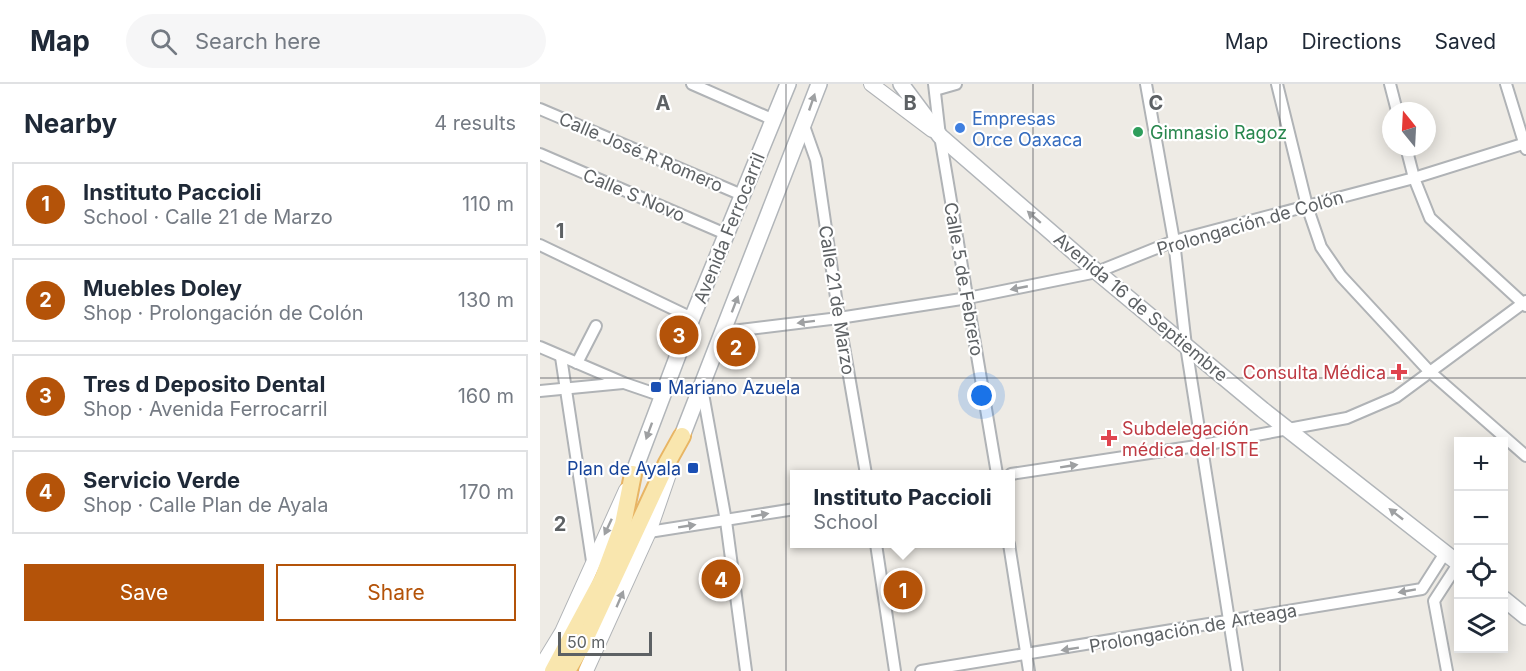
<!DOCTYPE html>
<html lang="en">
<head>
<meta charset="utf-8">
<style>
  :root { --surface:#fff; --page:#f6f6f7; --text:#1f2937; --muted:#747a83; --line:#e0e1e3; --accent:#b45309 }
  body { margin:0; font-family:Inter,sans-serif; background:var(--page); color:var(--text) }
  .controls { position:absolute; right:18px; bottom:18px; display:grid; overflow:hidden; border-radius:0px; box-shadow:0 3px 15px #0003 }
  .controls button { width:54px; height:54px; display:grid; place-items:center; padding:0; border:0; border-bottom:2px solid var(--line); background:var(--surface); color:var(--text); font:30px sans-serif }
  .compass { position:absolute; left:842px; top:18px; width:54px; height:54px; border-radius:50%; background:var(--surface); box-shadow:0 3px 15px #0003; rotate:342deg }
  .scale { position:absolute; left:18px; bottom:15px; width:94px; box-sizing:border-box; padding-left:6px; border:3px solid #5d6164; border-top:0; font-size:16px; line-height:21px; white-space:nowrap; color:#5d6164; -webkit-text-stroke:4px #fff; paint-order:stroke }
  .you { position:absolute; left:442px; top:312px; width:21px; height:21px; margin:-15px; border:4px solid #fff; border-radius:50%; background:#1a73e8; box-shadow:0 0 0 9px #1a73e833 }
  .badge { display:grid; place-items:center; width:39px; height:39px; border-radius:50%; background:var(--accent); color:#fff; font-size:20px; font-weight:700 }
  .pin { position:absolute; translate:-50% -50%; border:3px solid #fff; box-shadow:0 2px 6px #0006 }
  .popup { position:absolute; left:250px; top:386px; width:225px; height:78px; box-sizing:border-box; display:grid; place-content:center; border-radius:0px; background:var(--surface); filter:drop-shadow(0 2px 4px #0005); font-size:20px; white-space:nowrap; color:var(--muted) }
  .popup b { font-size:22px; color:var(--text) }
  .popup::after { content:''; position:absolute; left:50%; top:100%; margin-left:-12px; border:12px solid transparent; border-top-color:var(--surface) }
  .list { margin:0; padding:0; list-style:none }
  h2 { display:flex; justify-content:space-between; align-items:center; height:78px; margin:0; padding:0 24px; font-size:26px }
  h2 small { font-size:20px; font-weight:400; color:var(--muted) }
  .list li { display:grid; grid-template-columns:39px 1fr auto; gap:18px; align-items:center; box-sizing:border-box; height:84px; margin:0 12px 12px; padding:0 12px; border:2px solid var(--line); border-radius:0px }
  .list b { display:block; font-size:22px; white-space:nowrap }
  .list p { margin:0; font-size:20px; white-space:nowrap; color:var(--muted) }
  .list em { font-size:20px; font-style:normal; color:var(--muted) }
  .actions { display:flex; gap:12px; padding:18px 24px }
  .actions a { flex:1; padding:14px 0; border:2px solid var(--accent); border-radius:0px; text-align:center; font-size:21px; color:var(--accent) }
  .actions .main { background:var(--accent); color:#fff }
  .icon { flex:none; width:33px; height:33px; fill:none; stroke:currentColor; stroke-width:2; stroke-linecap:round; stroke-linejoin:round }
  .map { position:relative; flex:none; width:986px; height:587px; overflow:hidden }
  header { display:flex; align-items:center; gap:36px; box-sizing:border-box; height:84px; padding:0 30px; background:var(--surface); border-bottom:2px solid var(--line) }
  header strong { font-size:28px }
  nav { display:flex; gap:33px; margin-inline-start:auto; font-size:21px }
  .search { width:420px; height:54px; background:var(--page); display:flex; align-items:center; gap:15px; box-sizing:border-box; padding:0 21px; border-radius:33px; color:var(--muted); font-size:22px }
  main { display:flex }
  aside { flex:1; background:var(--surface) }
  .map>svg:first-child { display:block }
  .lines { fill:none; stroke-linecap:round; stroke-linejoin:round }
  .minor-casing { stroke:#b0b3b6; stroke-width:14 }
  .tertiary-casing { stroke:#b0b3b6; stroke-width:16 }
  .secondary-casing { stroke:#b1b5b9; stroke-width:18 }
  .primary-casing { stroke:#e8b564; stroke-width:20 }
  .minor { stroke:#fff; stroke-width:10 }
  .tertiary { stroke:#fff; stroke-width:14 }
  .secondary { stroke:#fff; stroke-width:15 }
  .primary { stroke:#f9e6ae; stroke-width:16 }
  .oneway { fill:#9ea0a2 }
  .grid { fill:none; stroke:#5d6164; stroke-width:1.5; stroke-opacity:0.55 }
  .shop-dot { fill:#3f7fe0; stroke:#fff; stroke-width:2 }
  .leisure-dot { fill:#2e9e5b; stroke:#fff; stroke-width:2 }
  .health-dot { fill:#e0444e; stroke:#fff; stroke-width:2 }
  .transit-dot { fill:#1a4fb4; stroke:#fff; stroke-width:2 }
  .labels { text-anchor:middle; dominant-baseline:central; stroke-width:4.5; stroke-linejoin:round; paint-order:stroke }
  .shop-label { font-size:18px; fill:#366cbe; stroke:#fff; text-anchor:start }
  .leisure-label { font-size:18px; fill:#27864d; stroke:#fff; text-anchor:start }
  .street-label { font-size:18px; fill:#5d6164; stroke:#fff }
  .health-label { font-size:18px; fill:#be3a42; stroke:#fff; text-anchor:end }
  .transit-label { font-size:18px; fill:#164399; stroke:#fff; text-anchor:start }
  .grid-label { font-size:20px; text-anchor:middle; font-weight:bold; fill:#5d6164; stroke:#fff; stroke-width:4.5; stroke-linejoin:round; paint-order:stroke }
</style>
</head>
<body>
<header>
<strong>Map</strong>
<div class="search"><svg class="icon" aria-label="search" viewBox="0 0 24 24"><circle cx="10" cy="10" r="6"/><path d="M15 15l6 6"/></svg>Search here</div>
<nav><a>Map</a><a>Directions</a><a>Saved</a></nav>
</header>
<main>
<aside>
<h2>Nearby<small>4 results</small></h2>
<ul class="list">
<li><span class="badge">1</span><div><b>Instituto Paccioli</b><p>School · Calle 21 de Marzo</p></div><em>110 m</em></li>
<li><span class="badge">2</span><div><b>Muebles Doley</b><p>Shop · Prolongación de Colón</p></div><em>130 m</em></li>
<li><span class="badge">3</span><div><b>Tres d Deposito Dental</b><p>Shop · Avenida Ferrocarril</p></div><em>160 m</em></li>
<li><span class="badge">4</span><div><b>Servicio Verde</b><p>Shop · Calle Plan de Ayala</p></div><em>170 m</em></li>
</ul>
<div class="actions"><a class="main">Save</a><a>Share</a></div>
</aside>
<div class="map">
<svg width="986" height="587" viewBox="0 0 986 587">
  <rect width="100%" height="100%" fill="#eeebe5"/>
  <g class="lines">
    <g class="minor-casing">
      <g id="minor">
        <path d="M152 0 234 36"/>
        <path d="M394 0 400 52 457 390"/>
        <path d="M606 0 634 157 646 262 697 587"/>
        <path d="M737 0 767 122 781 163 801 192 889 287 986 372"/>
        <path d="M850 0 857 27"/>
        <path d="M966 0 986 65"/>
        <path d="M395 6 416 0"/>
        <path d="M0 25 202 111"/>
        <path d="M264 42 276 76 299 234 326 390"/>
        <path d="M866 63 874 94 890 134 986 222"/>
        <path d="M0 70 188 151"/>
        <path d="M0 161 152 234"/>
        <path d="M184 248 299 234 428 214 557 188 634 157 874 94 986 59"/>
        <path d="M0 263 84 299 122 312"/>
        <path d="M21 273 52 477"/>
        <path d="M37 279 56 242"/>
        <path d="M162 304 186 437 206 587"/>
        <path d="M0 307 83 299"/>
        <path d="M471 390 663 361 807 334 856 313 986 217"/>
        <path d="M109 448 255 425"/>
        <path d="M336 460 355 587"/>
        <path d="M469 460 489 587"/>
        <path d="M381 587 882 505 905 469"/>
        <path d="M907 587 894 517 918 480"/>
      </g>
    </g>
    <g class="tertiary-casing">
      <g id="tertiary">
        <path d="M331 0 392 46"/>
        <path d="M0 584 22 548 86 406"/>
        <path d="M46 587 109 448 129 390"/>
      </g>
    </g>
    <g class="secondary-casing">
      <g id="secondary">
        <path d="M361 0 400 52 557 188 723 326 918 479"/>
        <path d="M142 352 279 0"/>
        <path d="M93 390 152 234 248 0"/>
        <path d="M964 515 986 533"/>
      </g>
    </g>
    <g class="primary-casing">
      <g id="primary">
        <path d="M13 587 63 494 83 440 93 390"/>
        <path d="M27 587 43 560 127 379 142 352"/>
      </g>
    </g>
    <use href="#minor" class="minor"/>
    <use href="#tertiary" class="tertiary"/>
    <use href="#secondary" class="secondary"/>
    <use href="#primary" class="primary"/>
  </g>
  <defs><path id="oneway-solid" d="M-6-.8H1V-3.2L6.5 0L1 3.2V.8H-6Z" transform="scale(1.5)"/></defs>
  <g class="oneway">
    <use href="#oneway-solid" transform="translate(272 18) rotate(-71)"/>
    <use href="#oneway-solid" transform="translate(494 133) rotate(-139)"/>
    <use href="#oneway-solid" transform="translate(479 204) rotate(169)"/>
    <use href="#oneway-solid" transform="translate(195 220) rotate(-69)"/>
    <use href="#oneway-solid" transform="translate(266 238) rotate(173)"/>
    <use href="#oneway-solid" transform="translate(109 347) rotate(110)"/>
    <use href="#oneway-solid" transform="translate(529 382) rotate(-9)"/>
    <use href="#oneway-solid" transform="translate(856 430) rotate(-142)"/>
    <use href="#oneway-solid" transform="translate(220 431) rotate(-10)"/>
    <use href="#oneway-solid" transform="translate(147 442) rotate(-9)"/>
    <use href="#oneway-solid" transform="translate(68 443) rotate(115)"/>
    <use href="#oneway-solid" transform="translate(867 507) rotate(170)"/>
    <use href="#oneway-solid" transform="translate(80 515) rotate(-67)"/>
    <use href="#oneway-solid" transform="translate(530 565) rotate(171)"/>
  </g>
  <path class="grid" d="M246 0V587M493 0V587M740 0V587M0 294H986"/>
  <circle class="shop-dot" cx="420" cy="44" r="6"/>
  <circle class="leisure-dot" cx="598" cy="48" r="6"/>
  <g class="health-dot">
    <path d="M856 279h6v6h6v6h-6v6h-6v-6h-6v-6h6z"/>
    <path d="M566 345h6v6h6v6h-6v6h-6v-6h-6v-6h6z"/>
  </g>
  <g class="transit-dot">
    <rect x="110" y="297" width="12" height="12" rx="3"/>
    <rect x="147" y="378" width="12" height="12" rx="3"/>
  </g>
  <g class="labels">
    <g class="shop-label">
      <text x="432" y="34">Empresas<tspan x="432" dy="21">Orce Oaxaca</tspan></text>
    </g>
    <g class="leisure-label">
      <text x="610" y="48">Gimnasio Ragoz</text>
    </g>
    <g class="street-label">
      <text transform="translate(101 68) rotate(23)">Calle José R Romero</text>
      <text transform="translate(94 111) rotate(23)">Calle S Novo</text>
      <text transform="translate(710 139) rotate(-16)">Prolongación de Colón</text>
      <text transform="translate(189 144) rotate(-68)">Avenida Ferrocarril</text>
      <text transform="translate(424 195) rotate(80)">Calle 5 de Febrero</text>
      <text transform="translate(297 216) rotate(81)">Calle 21 de Marzo</text>
      <text transform="translate(601 223) rotate(40)">Avenida 16 de Septiembre</text>
      <text transform="translate(653 544) rotate(-10)">Prolongación de Arteaga</text>
    </g>
    <g class="health-label">
      <text x="846" y="288">Consulta Médica</text>
      <text x="582" y="344" text-anchor="start">Subdelegación<tspan x="582" dy="21">médica del ISTE</tspan></text>
    </g>
    <g class="transit-label">
      <text x="128" y="303">Mariano Azuela</text>
      <text x="141" y="384" text-anchor="end">Plan de Ayala</text>
    </g>
  </g>
  <g class="grid-label">
    <text x="123" y="26">A</text>
    <text x="370" y="26">B</text>
    <text x="616" y="26">C</text>
    <text x="20" y="154">1</text>
    <text x="20" y="447">2</text>
  </g>
</svg>
<div class="controls">
<button>+</button>
<button>−</button>
<button><svg class="icon" aria-label="locate" viewBox="0 0 24 24"><circle cx="12" cy="12" r="6"/><path d="M12 2v4M12 18v4M2 12h4M18 12h4"/></svg></button>
<button><svg class="icon" aria-label="layers" viewBox="0 0 24 24"><path d="M12 4l9 5-9 5-9-5zM3 14l9 5 9-5"/></svg></button>
</div>
<svg class="compass" viewBox="-18 -18 36 36"><path d="M0-13l5 13h-10z" fill="#e53935"/><path d="M0 13l5-13h-10z" fill="#747a83"/></svg>
<div class="scale">50 m</div>
<div class="you"></div>
<div class="pin badge" style="left:363px;top:506px">1</div>
<div class="popup"><b>Instituto Paccioli</b>School</div>
<div class="pin badge" style="left:196px;top:263px">2</div>
<div class="pin badge" style="left:139px;top:251px">3</div>
<div class="pin badge" style="left:181px;top:495px">4</div>
</div>
</main>
</body>
</html>
